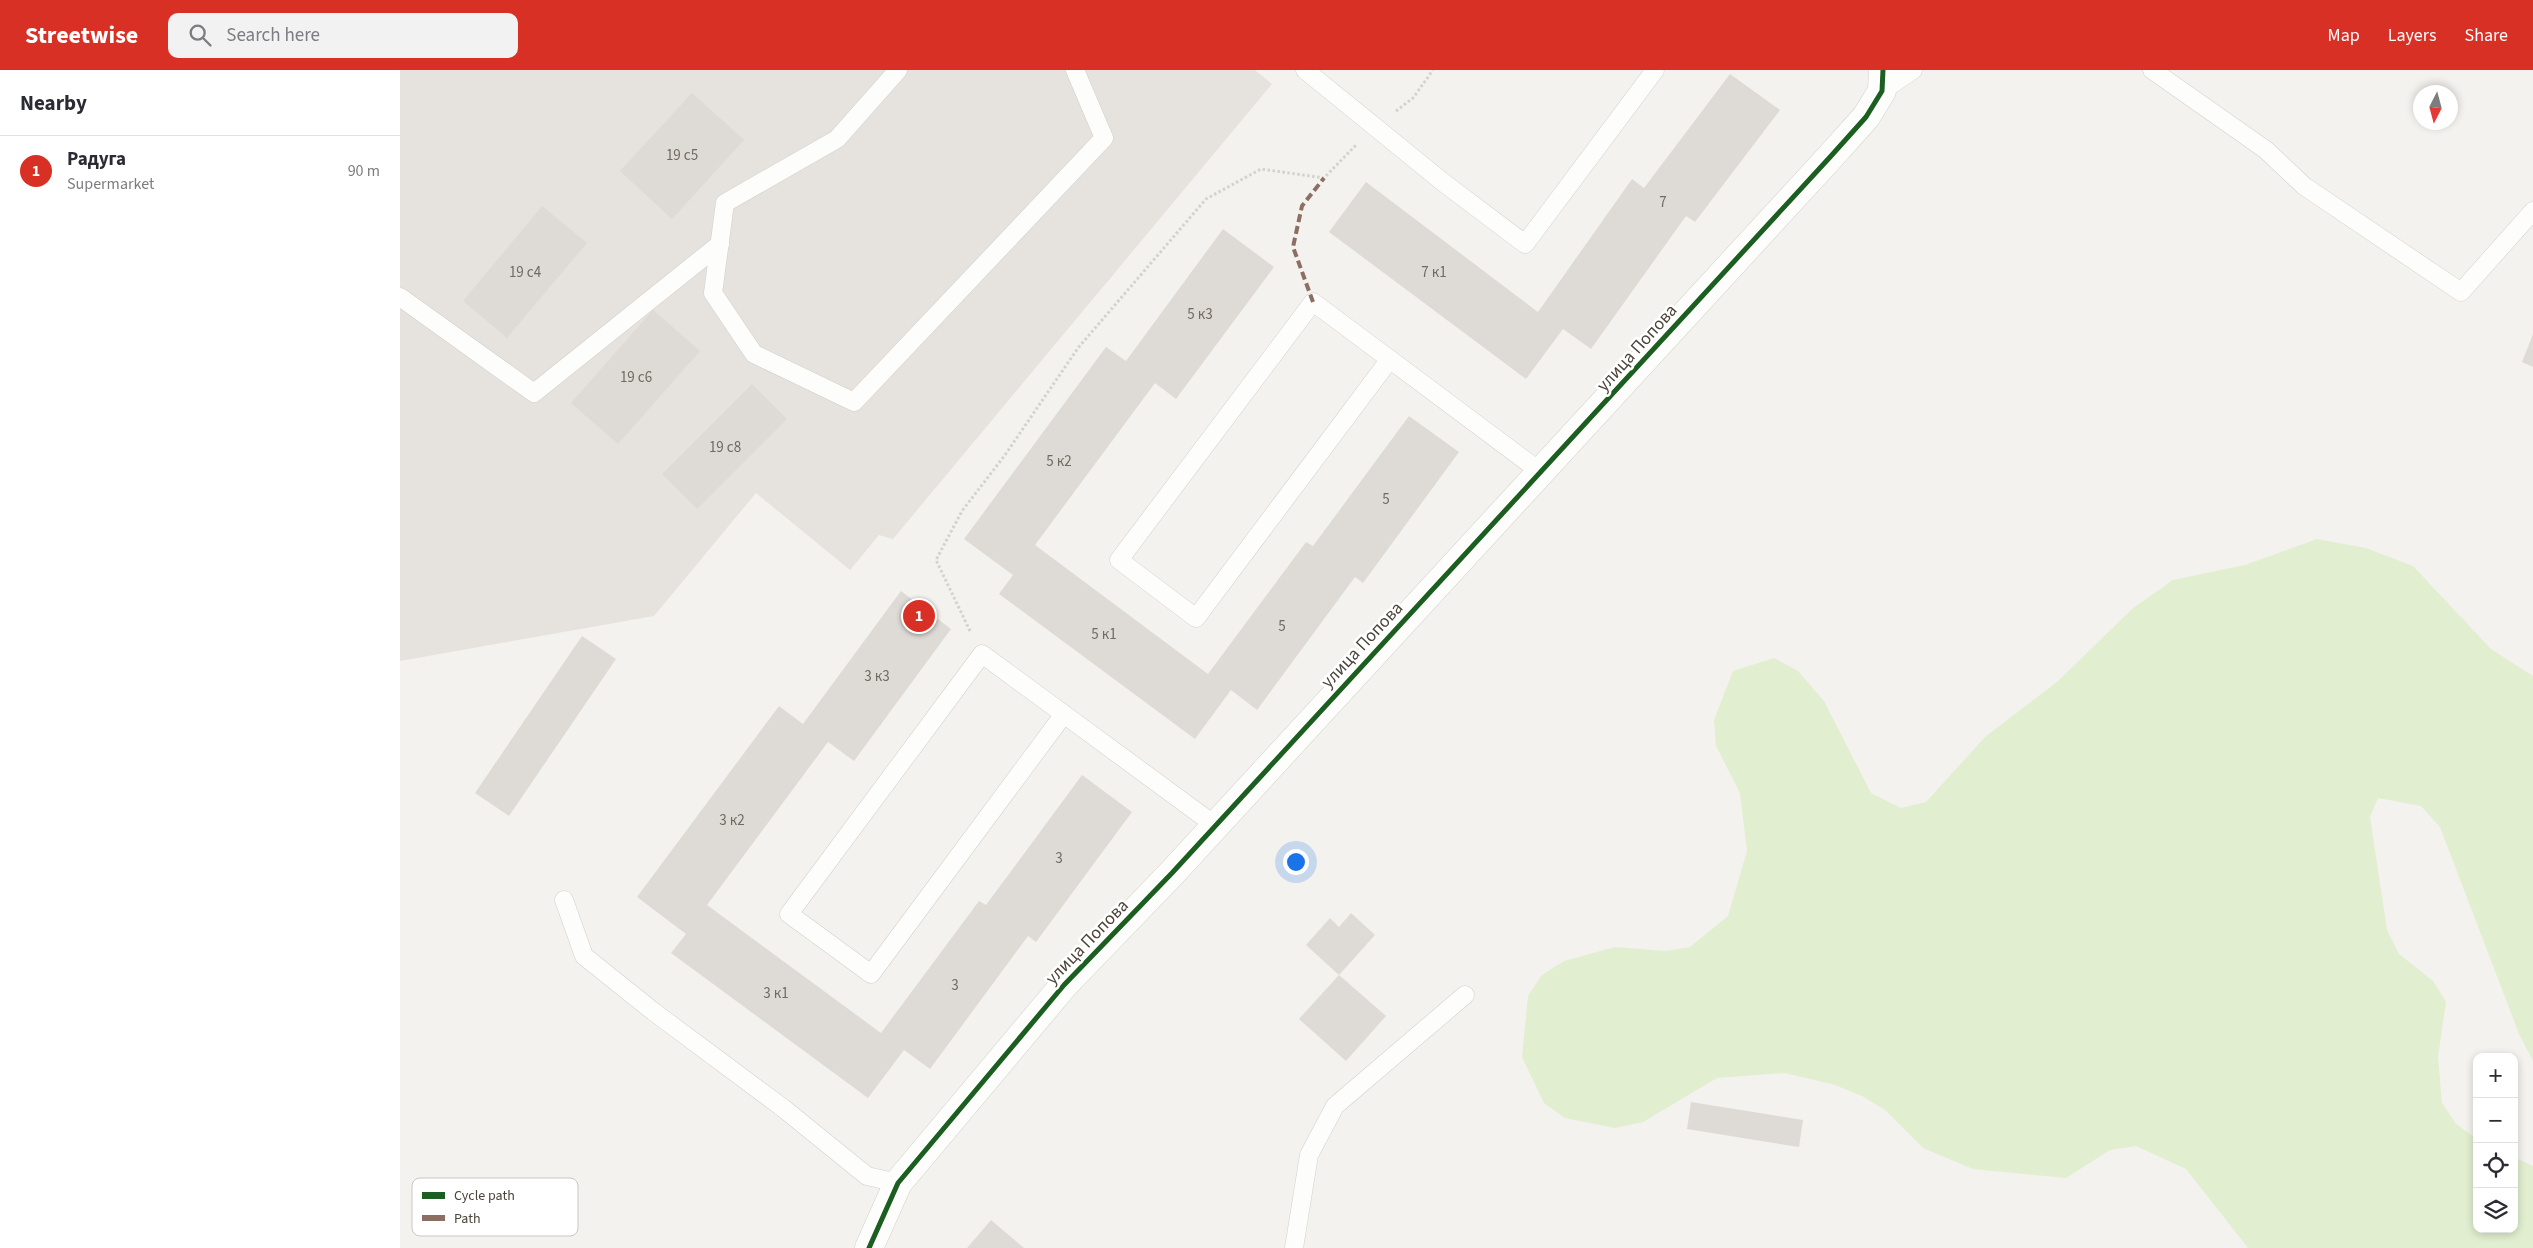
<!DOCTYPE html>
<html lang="en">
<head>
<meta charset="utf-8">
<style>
  :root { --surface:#fff; --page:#f2f2f3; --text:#2b2b33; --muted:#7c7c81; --line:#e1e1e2; --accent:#d93025 }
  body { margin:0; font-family:"Source Sans 3",sans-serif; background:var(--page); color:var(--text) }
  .controls { position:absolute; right:15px; bottom:15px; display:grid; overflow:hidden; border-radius:10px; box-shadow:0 2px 8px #0003 }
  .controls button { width:45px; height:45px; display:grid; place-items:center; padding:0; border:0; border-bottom:1px solid var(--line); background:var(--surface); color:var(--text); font:25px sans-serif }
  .compass { position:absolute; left:2013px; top:15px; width:45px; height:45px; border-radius:50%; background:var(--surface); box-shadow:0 2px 8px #0003; rotate:186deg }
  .you { position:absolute; left:895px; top:791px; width:18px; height:18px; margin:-12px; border:4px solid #fff; border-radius:50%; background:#1a73e8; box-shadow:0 0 0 8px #1a73e833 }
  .badge { display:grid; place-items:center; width:32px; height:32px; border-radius:50%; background:var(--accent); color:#fff; font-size:16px; font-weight:700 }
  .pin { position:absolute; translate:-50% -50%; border:2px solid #fff; box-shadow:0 1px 5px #0006 }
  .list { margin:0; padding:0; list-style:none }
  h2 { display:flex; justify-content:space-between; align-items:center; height:65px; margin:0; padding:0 20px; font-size:21px }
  h2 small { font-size:16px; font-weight:400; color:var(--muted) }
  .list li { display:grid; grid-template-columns:32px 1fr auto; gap:15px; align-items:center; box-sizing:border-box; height:70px; padding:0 20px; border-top:1px solid var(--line) }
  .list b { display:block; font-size:19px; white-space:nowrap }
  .list p { margin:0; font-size:16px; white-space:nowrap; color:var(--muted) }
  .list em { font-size:16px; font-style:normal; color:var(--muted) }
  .icon { flex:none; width:28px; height:28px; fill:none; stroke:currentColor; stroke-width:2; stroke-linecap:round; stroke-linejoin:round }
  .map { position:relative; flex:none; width:2133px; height:1178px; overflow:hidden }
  header { display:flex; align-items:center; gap:30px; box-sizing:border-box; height:70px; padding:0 25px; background:var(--accent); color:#fff }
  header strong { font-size:24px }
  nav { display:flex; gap:28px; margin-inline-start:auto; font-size:18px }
  .search { width:350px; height:45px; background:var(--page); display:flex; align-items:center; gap:12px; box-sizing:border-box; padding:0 18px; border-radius:10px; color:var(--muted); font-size:19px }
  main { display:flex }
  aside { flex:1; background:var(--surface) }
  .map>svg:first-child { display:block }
  .industrial { fill:#e6e2de }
  .green { fill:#e1eecf }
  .building { fill:#dedbd6 }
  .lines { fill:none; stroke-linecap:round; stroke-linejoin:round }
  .service-casing { stroke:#d2d0cb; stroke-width:19 }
  .minor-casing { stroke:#d2d0cb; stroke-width:29 }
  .path { stroke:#d3d2cc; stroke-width:3; stroke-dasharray:2.5 2.5; stroke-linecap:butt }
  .service { stroke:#fdfdfc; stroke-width:18 }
  .minor { stroke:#fdfdfc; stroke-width:28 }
  .quiet { stroke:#8d6e63; stroke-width:4; stroke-dasharray:8 4; stroke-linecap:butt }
  .cycleway-casing { stroke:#fff; stroke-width:8 }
  .cycleway { stroke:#1b5e20; stroke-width:5 }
  .labels { text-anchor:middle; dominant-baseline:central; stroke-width:5; stroke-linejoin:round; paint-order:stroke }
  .number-label { font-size:15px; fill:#706a61 }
  .street-label { font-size:18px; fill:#4b4439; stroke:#fff }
  .key { fill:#fff; stroke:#c9c7c4; stroke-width:1 }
  .key-label { font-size:14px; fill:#4b4439 }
</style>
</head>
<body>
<header>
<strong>Streetwise</strong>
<div class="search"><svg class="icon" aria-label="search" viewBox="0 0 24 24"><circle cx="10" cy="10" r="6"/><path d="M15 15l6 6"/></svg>Search here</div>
<nav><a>Map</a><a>Layers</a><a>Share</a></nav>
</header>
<main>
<aside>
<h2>Nearby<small></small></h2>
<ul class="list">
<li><span class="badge">1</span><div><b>Радуга</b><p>Supermarket</p></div><em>90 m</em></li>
</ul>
</aside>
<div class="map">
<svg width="2133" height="1178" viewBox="0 0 2133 1178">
  <rect width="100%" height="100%" fill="#f4f2ee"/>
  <path class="industrial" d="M0 0H855L872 14 493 469 479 465 450 500 356 423 254 546 0 591Z"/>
  <path class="green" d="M1917 469 1966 478 2013 496 2091 579 2133 606V991L2119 964 2040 757 2021 736 1978 728 1970 747 1987 860 1999 884 2033 911 2046 932 2038 987 2042 1033 2056 1054 2077 1069V1159H2114V1087L2133 1096V1178H1848L1786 1099 1736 1076 1710 1080 1666 1108 1573 1099 1523 1078 1485 1040 1462 1026 1435 1015 1385 1003 1317 1008 1243 1052 1215 1058 1165 1048 1144 1033 1122 987 1128 926 1142 905 1164 891 1215 877 1266 881 1290 877 1328 846 1347 781 1340 723 1316 676 1314 650 1333 601 1374 588 1398 601 1424 631 1471 723 1501 738 1526 732 1585 667 1657 612 1732 539 1773 510 1845 495Z"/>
  <g class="building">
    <path d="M1330 4 1380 40 1295 152 1286 146 1191 279 1163 259 1126 309 929 162 966 112 1138 242 1232 109 1244 118Z"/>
    <path d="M292 23 344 70 272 149 220 101Z"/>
    <path d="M142 136 187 173 107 268 63 231Z"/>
    <path d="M823 159 874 197 776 329 755 313 635 475 808 604 906 472 913 476 1009 346 1059 382 963 513 955 507 857 640 831 620 795 669 599 524 613 505 564 469 706 277 726 291Z"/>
    <path d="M253 240 300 281 218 374 171 333Z"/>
    <path d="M2133 264V297L2122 292Z"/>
    <path d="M352 314 387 349 297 439 262 404Z"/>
    <path d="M501 521 551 559 454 691 428 672 307 835 481 963 579 831 586 835 682 705 732 742 636 872 628 866 530 999 504 980 468 1028 271 883 286 864 237 827 379 636 403 654Z"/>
    <path d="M182 566 216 589 109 746 75 723Z"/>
    <path d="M951 843 975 865 939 905 906 875 930 848 939 857Z"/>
    <path d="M939 905 986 946 946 991 899 949Z"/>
    <path d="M1291 1032 1403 1050 1399 1077 1287 1059Z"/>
    <path d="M591 1150 624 1178H567Z"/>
  </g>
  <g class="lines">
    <g class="service-casing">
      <g id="service">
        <path d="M498 0 437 69 325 133 313 223 354 284 454 332 704 68 675 0"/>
        <path d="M905 0 1044 113 1125 174 1255 0"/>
        <path d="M1752 0 1866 80 1904 116 2061 222 2133 141"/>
        <path d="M1482 21 1513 0"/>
        <path d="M0 227 134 323 320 174"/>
        <path d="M990 289 796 548 719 490 913 232 1142 403"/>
        <path d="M664 644 471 904 389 844 582 584 816 756"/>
        <path d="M164 830 184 886 254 942 383 1038 467 1106 498 1113"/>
        <path d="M894 1178 909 1085 935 1036 1065 925"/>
      </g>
    </g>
    <g class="minor-casing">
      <path id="minor" d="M469 1178 498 1113 664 915 772 803 1431 86 1466 47 1482 21 1483 0"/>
    </g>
    <g class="path">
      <path d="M996 41 1013 28 1033 0"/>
      <path d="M570 561 536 490 562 441 605 385 678 278 806 129 861 99 924 108 957 74"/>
    </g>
    <use href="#service" class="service"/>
    <use href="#minor" class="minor"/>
    <path class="quiet" d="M913 232 893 177 902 136 924 108"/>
    <g class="cycleway-casing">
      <path id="cycleway" d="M469 1178 498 1113 664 915 772 803 1431 86 1466 47 1482 21 1483 0"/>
    </g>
    <use href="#cycleway" class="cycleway"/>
  </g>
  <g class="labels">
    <g class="number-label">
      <text x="282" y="85">19 с5</text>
      <text x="1263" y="132">7</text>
      <text x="125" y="202">19 с4</text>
      <text x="1034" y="202">7 к1</text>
      <text x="800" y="244">5 к3</text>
      <text x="236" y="307">19 с6</text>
      <text x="325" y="377">19 с8</text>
      <text x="659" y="391">5 к2</text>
      <text x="986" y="429">5</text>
      <text x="882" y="556">5</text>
      <text x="704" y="564">5 к1</text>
      <text x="477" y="606">3 к3</text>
      <text x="332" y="750">3 к2</text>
      <text x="659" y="788">3</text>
      <text x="555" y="915">3</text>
      <text x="376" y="923">3 к1</text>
    </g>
    <g class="street-label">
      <text transform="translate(1237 278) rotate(-48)">улица Попова</text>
      <text transform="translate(962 575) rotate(-47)">улица Попова</text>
      <text transform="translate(687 872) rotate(-46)">улица Попова</text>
    </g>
  </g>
  <rect x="12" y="1108" width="166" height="58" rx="8" class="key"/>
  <rect x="22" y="1122" width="23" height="7" fill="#1b5e20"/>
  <rect x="22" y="1145" width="23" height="6" fill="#8d6e63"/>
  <g class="key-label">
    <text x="54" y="1130">Cycle path</text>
    <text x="54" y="1153">Path</text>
  </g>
</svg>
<div class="controls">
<button>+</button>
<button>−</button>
<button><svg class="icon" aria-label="locate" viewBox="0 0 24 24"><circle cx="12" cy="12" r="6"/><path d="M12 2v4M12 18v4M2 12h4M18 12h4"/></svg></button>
<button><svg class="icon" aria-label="layers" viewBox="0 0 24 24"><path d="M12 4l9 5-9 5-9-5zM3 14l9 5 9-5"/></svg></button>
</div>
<svg class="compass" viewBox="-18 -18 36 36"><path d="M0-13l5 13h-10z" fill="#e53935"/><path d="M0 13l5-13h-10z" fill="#7c7c81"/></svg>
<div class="you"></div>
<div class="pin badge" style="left:519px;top:546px">1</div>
</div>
</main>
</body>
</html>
